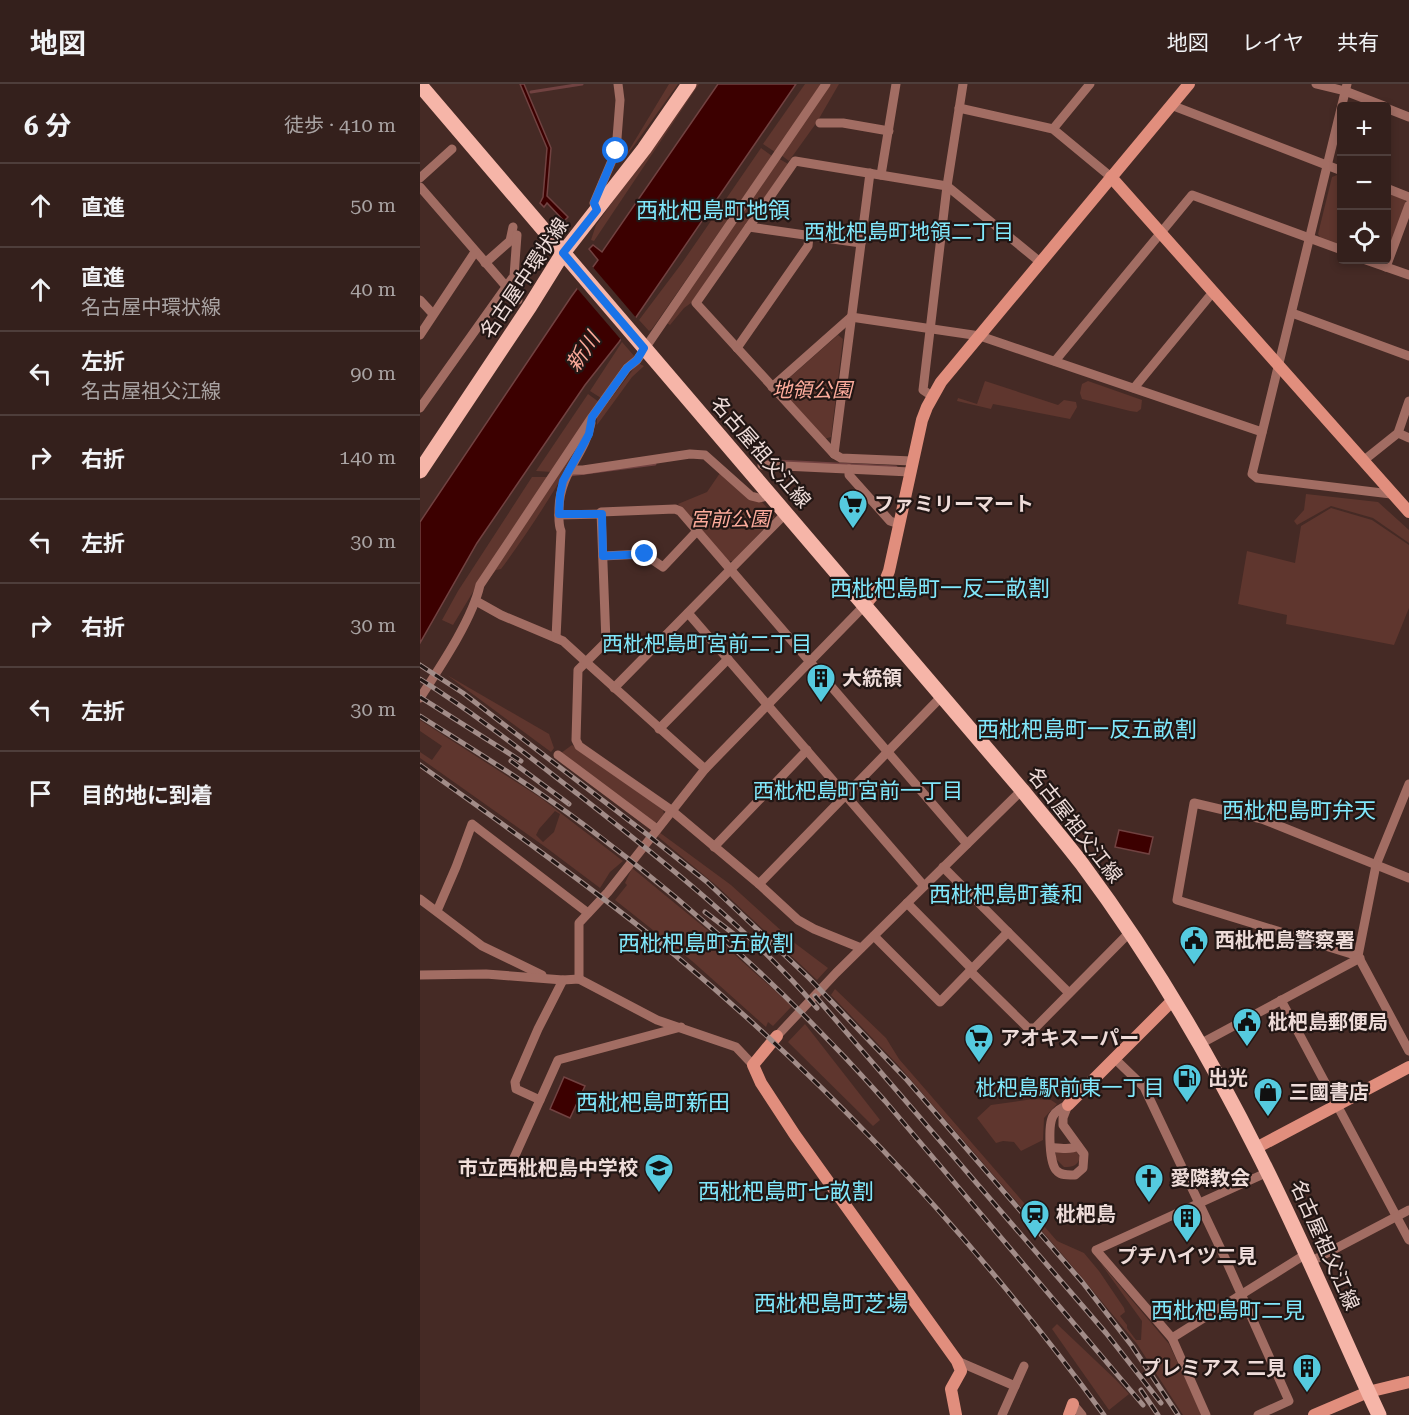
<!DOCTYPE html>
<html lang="ja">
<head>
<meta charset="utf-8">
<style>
  :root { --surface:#34201c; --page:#3c2825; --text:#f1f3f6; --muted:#a9a3a3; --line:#4e3e3b }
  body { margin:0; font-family:"Roboto Serif","Noto Sans JP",serif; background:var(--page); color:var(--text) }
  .controls { position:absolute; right:18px; top:18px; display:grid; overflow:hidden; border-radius:6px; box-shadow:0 3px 9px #0003 }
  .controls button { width:54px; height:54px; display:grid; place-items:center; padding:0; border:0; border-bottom:2px solid var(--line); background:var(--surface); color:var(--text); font:30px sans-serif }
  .stop { position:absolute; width:18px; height:18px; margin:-14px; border:4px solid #1a73e8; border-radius:50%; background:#fff }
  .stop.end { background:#1a73e8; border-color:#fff; box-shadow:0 2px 6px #0008 }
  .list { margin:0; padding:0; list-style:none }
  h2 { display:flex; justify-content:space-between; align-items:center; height:78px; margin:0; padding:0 24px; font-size:26px }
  h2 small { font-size:20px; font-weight:400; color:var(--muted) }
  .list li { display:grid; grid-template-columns:39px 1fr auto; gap:18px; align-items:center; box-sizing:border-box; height:84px; padding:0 24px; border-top:2px solid var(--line) }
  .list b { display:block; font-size:22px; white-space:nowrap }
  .list p { margin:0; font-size:20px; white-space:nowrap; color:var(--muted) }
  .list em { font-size:20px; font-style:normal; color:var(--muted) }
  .icon { flex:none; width:33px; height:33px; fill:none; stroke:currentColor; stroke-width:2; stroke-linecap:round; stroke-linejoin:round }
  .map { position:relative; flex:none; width:989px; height:1331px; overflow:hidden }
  header { display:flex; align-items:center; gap:36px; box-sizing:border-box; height:84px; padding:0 30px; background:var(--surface); border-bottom:2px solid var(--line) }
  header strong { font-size:28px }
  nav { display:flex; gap:33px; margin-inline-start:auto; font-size:21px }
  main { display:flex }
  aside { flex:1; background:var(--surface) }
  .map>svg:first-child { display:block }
  .green { fill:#5f362e; fill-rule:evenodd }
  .water { fill:#3c0000; stroke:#714241; stroke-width:1.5 }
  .pier { fill:#452a25 }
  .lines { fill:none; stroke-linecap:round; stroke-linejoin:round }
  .stream { stroke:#714241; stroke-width:3 }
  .street { stroke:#a26d63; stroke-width:9 }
  .secondary { stroke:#e18e7d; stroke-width:12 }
  .primary { stroke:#f6b5a8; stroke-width:15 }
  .rail-casing { stroke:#a28c88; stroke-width:5 }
  .rail { stroke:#221614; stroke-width:3; stroke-dasharray:9; stroke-linecap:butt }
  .route { stroke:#1a73e8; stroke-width:8 }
  .labels { text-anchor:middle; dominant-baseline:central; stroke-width:4.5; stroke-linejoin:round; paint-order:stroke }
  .street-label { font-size:20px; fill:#eedcd9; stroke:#221614 }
  .park-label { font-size:20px; font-style:italic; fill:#feac9c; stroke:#221614 }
  .poi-label { font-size:20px; font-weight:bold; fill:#eedcd9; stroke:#221614; text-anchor:start }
  .neighbourhood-label { font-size:21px; fill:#81e8fc; stroke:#221614 }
  .water-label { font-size:21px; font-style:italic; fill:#faa999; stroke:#221614 }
  .quarter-label { font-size:22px; fill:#81e8fc; stroke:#221614 }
</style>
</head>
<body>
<header>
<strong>地図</strong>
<nav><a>地図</a><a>レイヤ</a><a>共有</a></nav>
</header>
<main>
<aside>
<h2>6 分<small>徒歩 · 410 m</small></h2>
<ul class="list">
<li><svg class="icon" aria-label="ahead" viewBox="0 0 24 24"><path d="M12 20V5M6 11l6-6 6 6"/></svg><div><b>直進</b></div><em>50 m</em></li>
<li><svg class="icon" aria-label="ahead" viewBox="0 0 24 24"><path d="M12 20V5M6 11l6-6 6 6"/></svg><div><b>直進</b><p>名古屋中環状線</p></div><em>40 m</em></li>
<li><svg class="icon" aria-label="left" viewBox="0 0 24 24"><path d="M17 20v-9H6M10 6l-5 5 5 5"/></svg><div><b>左折</b><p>名古屋祖父江線</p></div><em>90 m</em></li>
<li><svg class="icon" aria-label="right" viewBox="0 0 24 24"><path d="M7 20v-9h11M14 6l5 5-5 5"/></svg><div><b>右折</b></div><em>140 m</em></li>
<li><svg class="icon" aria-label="left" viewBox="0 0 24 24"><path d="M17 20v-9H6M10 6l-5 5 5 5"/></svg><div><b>左折</b></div><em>30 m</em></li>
<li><svg class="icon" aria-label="right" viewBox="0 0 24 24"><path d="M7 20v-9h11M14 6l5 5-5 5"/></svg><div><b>右折</b></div><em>30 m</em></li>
<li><svg class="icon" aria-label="left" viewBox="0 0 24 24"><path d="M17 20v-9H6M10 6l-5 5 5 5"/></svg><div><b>左折</b></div><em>30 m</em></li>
<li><svg class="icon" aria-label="arrive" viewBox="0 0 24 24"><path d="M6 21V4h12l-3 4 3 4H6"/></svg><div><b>目的地に到着</b></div></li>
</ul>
</aside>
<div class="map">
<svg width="989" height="1331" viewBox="0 0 989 1331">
  <rect width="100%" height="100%" fill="#452a25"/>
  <g class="green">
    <path d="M249 0H258L200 81 243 10Z"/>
    <path d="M276 0H279L174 157 171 156 176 141Z"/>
    <path d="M385 0H401L355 68 343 60Z"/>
    <path d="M410 0H419L397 38 369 77 361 71Z"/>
    <path d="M341 64 352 72 232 245 229 247 219 236 262 179Z"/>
    <path d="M358 74 368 80 271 219 264 224 250 241 245 238Z"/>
    <path d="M917 91 921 92V163L901 155 898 150 912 93Z"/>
    <path d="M967 109 985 116 986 119 967 173Z"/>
    <path d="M418 251 423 255 411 353 404 355 360 306V302Z"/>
    <path d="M202 258 215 273 204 280 181 314 170 307Z"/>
    <path d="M218 279 224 282 212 293 177 341V333Z"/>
    <path d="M565 297 638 321 644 316 656 318 657 323 650 335 573 320 571 325 537 317 538 314 557 320Z"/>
    <path d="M668 297 722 316 721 325 717 328 710 327 662 315 660 309 662 300Z"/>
    <path d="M168 310 179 318 132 388 116 387Z"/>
    <path d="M162 352 165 353C140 399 112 443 81 485L76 486 63 502Z"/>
    <path d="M300 389 342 418 355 433 313 477H307L258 420 287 408Z"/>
    <path d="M112 393H128L82 460 33 541 22 536 38 507Z"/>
    <path d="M886 410 958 418 989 446V459L953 434 911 422 877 441 874 437 884 426Z"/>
    <path d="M911 424 952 436 989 461V524L974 561 866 540 867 531 818 520 827 467 875 479 881 442Z"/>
    <path d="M27 591 129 650 134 664 131 668Z"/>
    <path d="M0 636 121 714 203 777 190 788 180 804 124 762 0 674V668L12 676 22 662 0 647ZM135 727 140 730 134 748 123 758 116 751 119 745Z"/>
    <path d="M152 661 243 726 244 730 236 739 141 669Z"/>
    <path d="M239 748 311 801 376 860 408 884 397 896 298 803 236 751Z"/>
    <path d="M212 784 285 844 372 922 353 942 348 938 346 943 272 877 195 816 207 801 205 799Z"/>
    <path d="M415 905 466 954 479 975 637 1157 664 1169 679 1187 704 1224 705 1228 700 1232 707 1241V1244L716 1256H721L722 1237 679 1177 749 1260 782 1331H763L717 1260 648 1177 478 981 411 911Z"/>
    <path d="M385 940 460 1036 453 1042 368 958Z"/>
    <path d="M613 1015 631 1016 637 1020 624 1034 623 1056 601 1067 594 1058 583 1057 576 1059 557 1034 571 1021Z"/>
    <path d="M636 1065H656L660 1074C657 1082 653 1083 644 1083L636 1075Z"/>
    <path d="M637 1240 696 1296 709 1310 689 1326 632 1245Z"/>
  </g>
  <g class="water">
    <path d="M100 0H104L131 64 127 112 148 133 144 137 127 119 124 123 120 119 123 113 127 64Z"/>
    <path d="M298 0H376L199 258 165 301 57 459 0 559V438L151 213 178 176 169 165 173 161 182 168Z"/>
    <path d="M699 746 733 753 729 770 695 763Z"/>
    <path d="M144 993 165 1002 150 1034 130 1025Z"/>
  </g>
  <path class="pier" d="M171 181 218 236 203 258 155 202Z"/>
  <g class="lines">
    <g class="stream">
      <path d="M111 8 162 0"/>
      <path d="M338 376 476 383"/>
      <path d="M150 391 235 380"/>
    </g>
    <g class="street">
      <path d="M896 0 925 7 964 22"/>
      <path d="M927 0 832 390 837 394 971 410"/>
      <path d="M751 21 922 87"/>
      <path d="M539 24 633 45 691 93"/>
      <path d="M966 24 989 33"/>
      <path d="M400 39H423L469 47"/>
      <path d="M633 45 670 0"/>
      <path d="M461 91 476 0"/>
      <path d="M0 94 32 65"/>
      <path d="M0 103 98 216"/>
      <path d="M966 104 989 113"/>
      <path d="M177 126 174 119 196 67 200 16 198 0"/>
      <path d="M329 143 441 159"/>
      <path d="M946 176 989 191"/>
      <path d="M65 179 90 157 93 143"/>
      <path d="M966 183 989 121"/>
      <path d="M0 216 13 230"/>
      <path d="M872 229 989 272"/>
      <path d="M0 251 55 168"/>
      <path d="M317 264 388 162 389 152"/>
      <path d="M635 277 772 111 922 166"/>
      <path d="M352 303 431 233 560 252 842 348"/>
      <path d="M714 304 793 208"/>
      <path d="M512 312 503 306 527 102 543 0"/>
      <path d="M0 324 94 192 97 151"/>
      <path d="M978 349 989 354"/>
      <path d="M414 370 450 89"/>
      <path d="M492 377 421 374 414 370 276 219 375 77 527 102 620 178"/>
      <path d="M943 377 978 349 989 317"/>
      <path d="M342 381 490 388"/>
      <path d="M429 385V391L470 437 479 440"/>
      <path d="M150 386H163L270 370 285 371 331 412 339 414 351 411"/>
      <path d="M139 431 182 430"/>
      <path d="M183 472 224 470 243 483 277 447"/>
      <path d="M56 517 81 531 143 557 166 578 158 586 156 656 159 662 251 726 339 800 378 836 394 845 441 864"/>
      <path d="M268 529 504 802"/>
      <path d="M136 554 141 447C138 440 139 432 139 424 140 388 165 371 171 339"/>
      <path d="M194 604 366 429"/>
      <path d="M0 614C20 583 52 536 60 501L172 333 207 284 217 276 406 0"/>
      <path d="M239 645 308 575"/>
      <path d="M138 671 237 745"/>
      <path d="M285 685 166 578 186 558 181 428 255 425 260 427 547 760"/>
      <path d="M989 700 956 781 938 872 989 967"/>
      <path d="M294 763 387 666"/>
      <path d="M523 783 649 909"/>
      <path d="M339 800 522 612"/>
      <path d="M0 815 62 862 122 891"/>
      <path d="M487 819 552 885"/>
      <path d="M17 827 36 783 52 740 168 829"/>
      <path d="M454 852 520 918 588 848"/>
      <path d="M938 872 757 816 774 719 842 735 989 794"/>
      <path d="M550 887 608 944H615L710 848"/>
      <path d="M0 891 66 890 143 896 159 895 237 936 316 963 333 981"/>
      <path d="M159 895V839L188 808 285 685 445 521"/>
      <path d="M861 916 989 1156"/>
      <path d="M357 952 416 889 602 706"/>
      <path d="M780 960 940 874"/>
      <path d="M694 974 724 1003 805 1174 869 1317 838 1331"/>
      <path d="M120 1016 96 1005 95 998 118 945 143 896"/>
      <path d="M648 1021 643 1034V1041L664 1070 663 1084 655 1091C649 1091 642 1092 637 1087 629 1081 628 1041 633 1032 636 1027 643 1023 648 1021Z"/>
      <path d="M631 1064C640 1063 649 1067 658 1062"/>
      <path d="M89 1085 138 976 261 943"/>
      <path d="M890 1178 989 1126"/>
      <path d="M752 1254 886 1170"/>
      <path d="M537 1277 595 1302"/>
      <path d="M653 1320 662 1331"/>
      <path d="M582 1331 604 1282"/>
      <path d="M786 1331 752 1254 676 1166 848 1088"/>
    </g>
    <g class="secondary">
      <path d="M691 93 989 428"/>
      <path d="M445 521 465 497 469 487 502 336 507 323 521 298 769 0"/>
      <path d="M357 952 333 981 341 999 375 1051 537 1277 541 1287 531 1305 536 1331"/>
      <path d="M648 1021 753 916"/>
      <path d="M836 1064 989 983"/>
      <path d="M649 1331 653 1320"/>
      <path d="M894 1331 948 1308 989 1298"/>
    </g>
    <g class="primary">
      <path d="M0 1 602 706C622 731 643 755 662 780 729 870 787 967 837 1067 881 1153 918 1243 959 1331"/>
      <path d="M0 387 110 222 143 169 224 65 269 0"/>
    </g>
    <g class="rail-casing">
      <g id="rail">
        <path d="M0 581 43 609 224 748 287 798 389 894 487 996 663 1199 712 1262 758 1331"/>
        <path d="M0 595C56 630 107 671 159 711 243 777 327 843 397 924"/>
        <path d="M0 613 101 677"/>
        <path d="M0 632C55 667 111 701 163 740 273 822 374 915 465 1017L723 1321"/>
        <path d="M91 677 149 720"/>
        <path d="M0 681C87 743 174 805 256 872 416 1006 561 1163 684 1331"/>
        <path d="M285 828 323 857"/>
        <path d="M395 912 686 1249 741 1319"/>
        <path d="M721 1306 738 1331"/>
      </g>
    </g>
    <use href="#rail" class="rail"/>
  </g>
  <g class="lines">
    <path class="route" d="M196 67 174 119 177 126 143 169 224 264 217 276 207 284 172 333 169 350 143 397 140 411 139 430H182L183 472 225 470"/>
  </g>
  <defs>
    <g id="supermarket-pin" transform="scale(1.5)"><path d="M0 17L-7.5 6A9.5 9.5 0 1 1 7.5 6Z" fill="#55cadf" stroke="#221614"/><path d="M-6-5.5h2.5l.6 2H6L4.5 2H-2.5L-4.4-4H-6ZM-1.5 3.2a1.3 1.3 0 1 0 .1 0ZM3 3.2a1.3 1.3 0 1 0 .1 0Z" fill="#111"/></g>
    <g id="building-pin" transform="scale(1.5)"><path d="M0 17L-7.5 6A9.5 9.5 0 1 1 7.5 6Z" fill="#55cadf" stroke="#221614"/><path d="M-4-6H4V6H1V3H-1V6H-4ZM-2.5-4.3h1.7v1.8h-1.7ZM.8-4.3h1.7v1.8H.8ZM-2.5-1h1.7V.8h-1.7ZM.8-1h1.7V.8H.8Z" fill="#111"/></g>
    <g id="civic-pin" transform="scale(1.5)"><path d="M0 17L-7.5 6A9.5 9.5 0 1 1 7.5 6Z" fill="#55cadf" stroke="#221614"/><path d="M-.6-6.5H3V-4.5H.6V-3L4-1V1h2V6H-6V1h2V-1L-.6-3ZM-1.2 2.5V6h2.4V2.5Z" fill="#111"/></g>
    <g id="fuel-pin" transform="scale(1.5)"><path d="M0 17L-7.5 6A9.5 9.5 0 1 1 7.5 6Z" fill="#55cadf" stroke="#221614"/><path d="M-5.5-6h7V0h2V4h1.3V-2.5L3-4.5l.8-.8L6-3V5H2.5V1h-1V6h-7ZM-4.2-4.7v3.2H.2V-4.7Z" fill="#111"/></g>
    <g id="shop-pin" transform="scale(1.5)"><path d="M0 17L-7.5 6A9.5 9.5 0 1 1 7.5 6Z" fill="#55cadf" stroke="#221614"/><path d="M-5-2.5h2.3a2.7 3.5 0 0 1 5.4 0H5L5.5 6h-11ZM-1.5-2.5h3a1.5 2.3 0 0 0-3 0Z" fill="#111"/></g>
    <g id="school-pin" transform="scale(1.5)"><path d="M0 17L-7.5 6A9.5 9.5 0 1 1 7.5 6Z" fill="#55cadf" stroke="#221614"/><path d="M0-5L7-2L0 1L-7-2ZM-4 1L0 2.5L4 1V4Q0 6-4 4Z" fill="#111"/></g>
    <g id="church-pin" transform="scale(1.5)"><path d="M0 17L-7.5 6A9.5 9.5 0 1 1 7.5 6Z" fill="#55cadf" stroke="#221614"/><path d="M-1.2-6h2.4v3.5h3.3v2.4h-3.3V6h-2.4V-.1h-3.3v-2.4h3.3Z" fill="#111"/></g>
    <g id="station-pin" transform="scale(1.5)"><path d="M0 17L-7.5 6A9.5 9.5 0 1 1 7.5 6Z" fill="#55cadf" stroke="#221614"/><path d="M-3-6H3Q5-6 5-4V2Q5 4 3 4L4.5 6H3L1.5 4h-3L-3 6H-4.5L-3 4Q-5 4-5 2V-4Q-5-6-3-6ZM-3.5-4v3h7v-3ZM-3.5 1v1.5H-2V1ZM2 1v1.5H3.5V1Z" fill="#111"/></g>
  </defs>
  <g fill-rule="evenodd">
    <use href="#supermarket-pin" x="433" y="420"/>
    <use href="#building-pin" x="401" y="594"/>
    <use href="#civic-pin" x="774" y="856"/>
    <use href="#civic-pin" x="827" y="938"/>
    <use href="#supermarket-pin" x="559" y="954"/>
    <use href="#fuel-pin" x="767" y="994"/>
    <use href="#shop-pin" x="848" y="1008"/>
    <use href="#school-pin" x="239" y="1084"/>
    <use href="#church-pin" x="729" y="1094"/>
    <use href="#station-pin" x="615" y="1130"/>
    <use href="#building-pin" x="767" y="1134"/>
    <use href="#building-pin" x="887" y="1284"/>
  </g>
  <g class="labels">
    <g class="street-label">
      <text transform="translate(104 194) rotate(-56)">名古屋中環状線</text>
      <text transform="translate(341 368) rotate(49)">名古屋祖父江線</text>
      <text transform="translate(655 741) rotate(52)">名古屋祖父江線</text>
      <text transform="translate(905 1161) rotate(66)">名古屋祖父江線</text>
    </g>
    <g class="park-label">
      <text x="392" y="306">地領公園</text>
      <text x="310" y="435">宮前公園</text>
    </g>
    <g class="poi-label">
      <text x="454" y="420">ファミリーマート</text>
      <text x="422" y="594">大統領</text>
      <text x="795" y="856">西枇杷島警察署</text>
      <text x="848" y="938">枇杷島郵便局</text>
      <text x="580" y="954">アオキスーパー</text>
      <text x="788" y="994">出光</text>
      <text x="869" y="1008">三國書店</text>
      <text x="218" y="1084" text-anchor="end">市立西枇杷島中学校</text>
      <text x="750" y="1094">愛隣教会</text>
      <text x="636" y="1130">枇杷島</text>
      <text x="767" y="1172" text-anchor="middle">プチハイツ二見</text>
      <text x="866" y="1284" text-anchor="end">プレミアス 二見</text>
    </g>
    <g class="neighbourhood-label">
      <text x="489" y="148">西枇杷島町地領二丁目</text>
      <text x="287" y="560">西枇杷島町宮前二丁目</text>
      <text x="438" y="707">西枇杷島町宮前一丁目</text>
      <text x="650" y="1004">枇杷島駅前東一丁目</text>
    </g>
    <g class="water-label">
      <text transform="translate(163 268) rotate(-56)">新川</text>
    </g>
    <g class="quarter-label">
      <text x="293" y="126">西枇杷島町地領</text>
      <text x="520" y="504">西枇杷島町一反二畝割</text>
      <text x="667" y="645">西枇杷島町一反五畝割</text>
      <text x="879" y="726">西枇杷島町弁天</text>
      <text x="586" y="810">西枇杷島町養和</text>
      <text x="286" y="859">西枇杷島町五畝割</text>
      <text x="233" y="1018">西枇杷島町新田</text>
      <text x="366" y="1107">西枇杷島町七畝割</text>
      <text x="411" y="1219">西枇杷島町芝場</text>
      <text x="808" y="1226">西枇杷島町二見</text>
    </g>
  </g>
</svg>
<div class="controls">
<button>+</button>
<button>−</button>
<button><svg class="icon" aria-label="locate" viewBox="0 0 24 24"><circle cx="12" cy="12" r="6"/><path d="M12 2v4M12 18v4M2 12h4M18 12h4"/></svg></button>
</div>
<div class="stop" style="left:196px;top:67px"></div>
<div class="stop end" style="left:225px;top:470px"></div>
</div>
</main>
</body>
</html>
